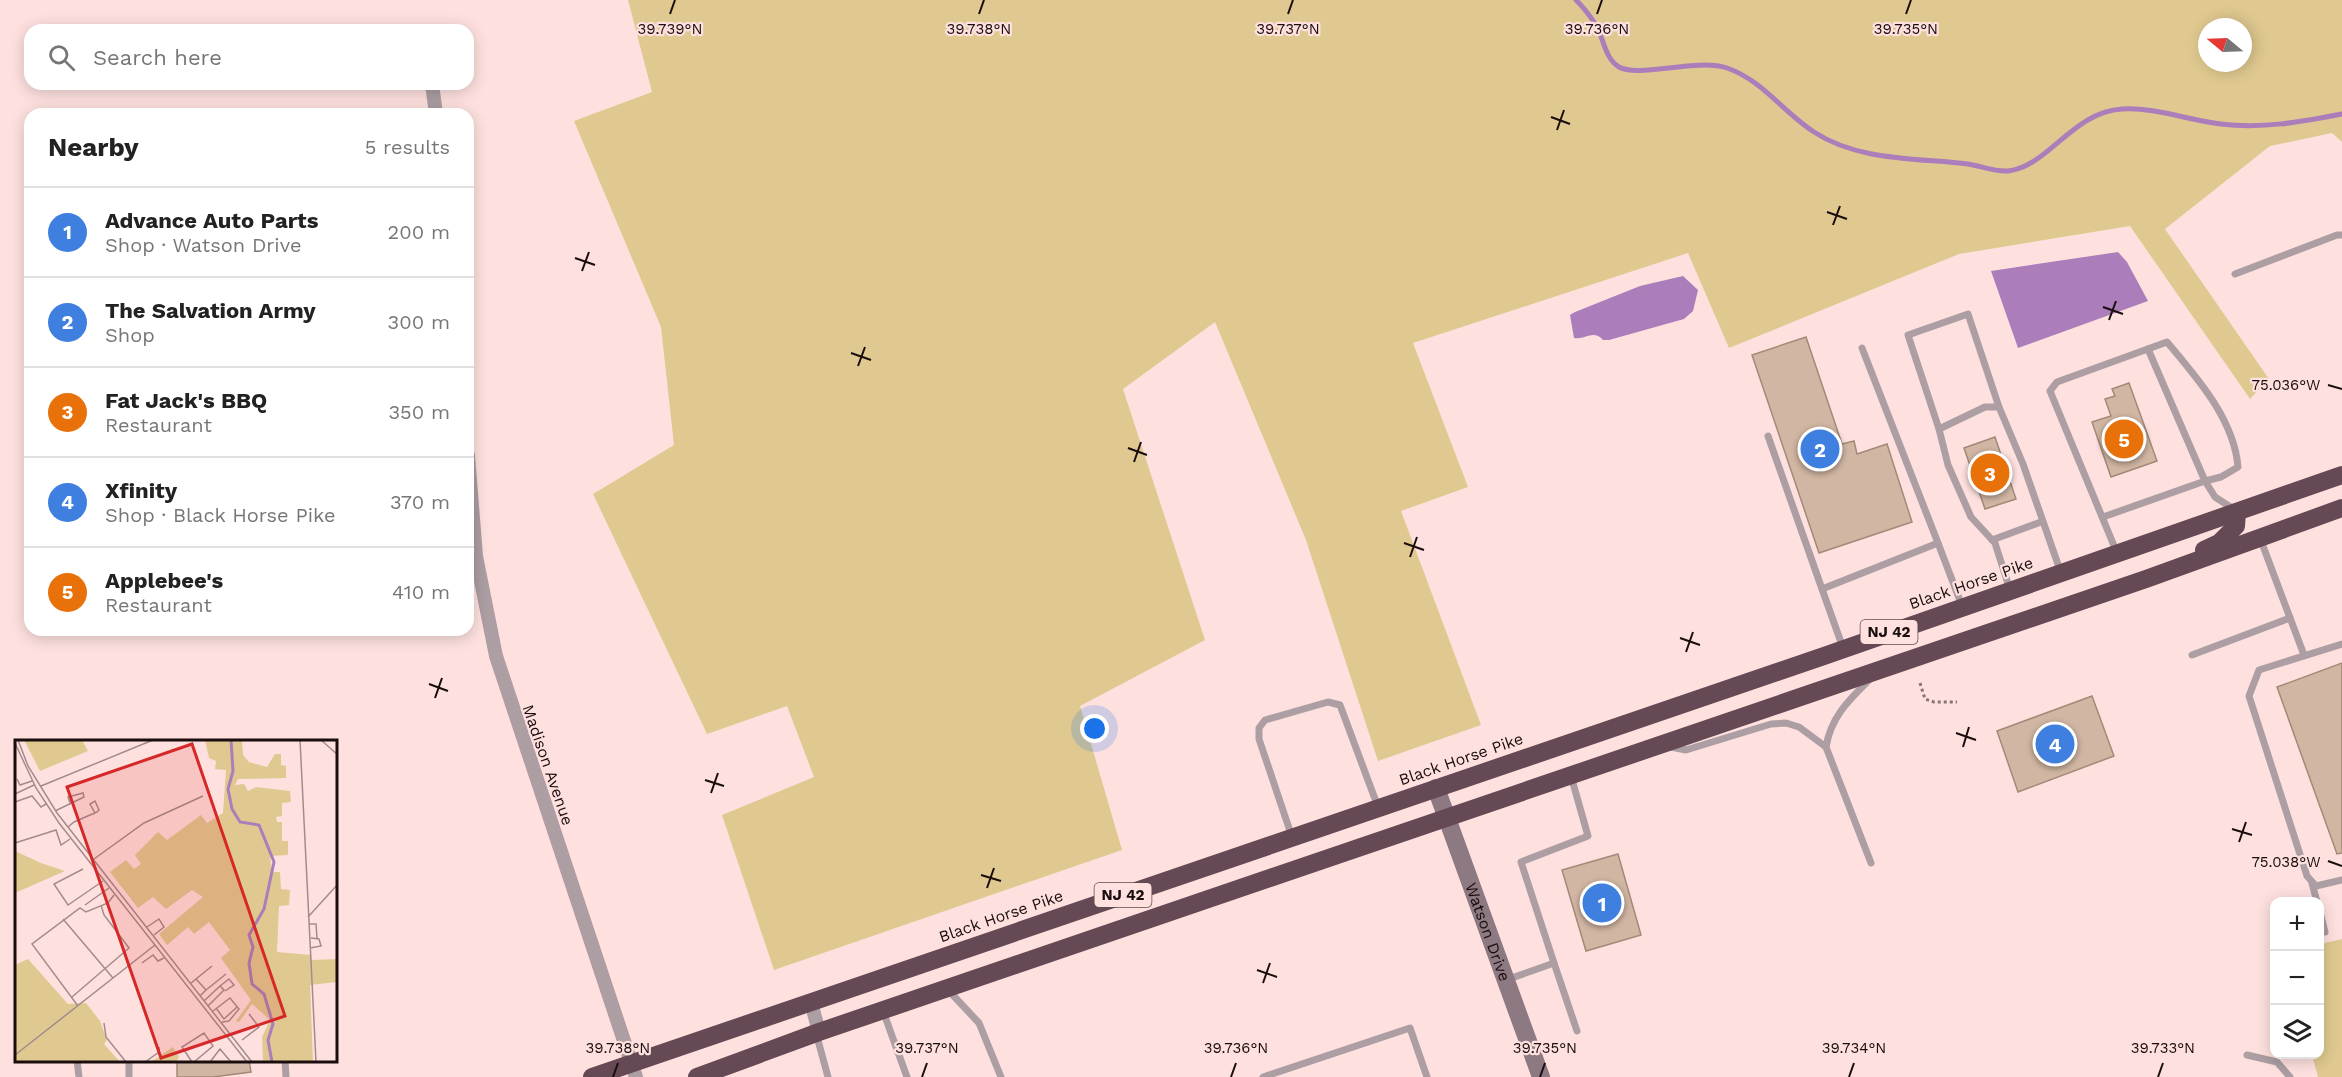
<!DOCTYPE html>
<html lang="en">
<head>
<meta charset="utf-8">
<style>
  :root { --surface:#fff; --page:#f2f2f2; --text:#222; --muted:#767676; --line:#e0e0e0; --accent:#b45309 }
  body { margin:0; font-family:"Work Sans",sans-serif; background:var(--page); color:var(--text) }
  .controls { position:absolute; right:18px; bottom:18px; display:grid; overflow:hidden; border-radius:12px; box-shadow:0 3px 15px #0003 }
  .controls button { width:54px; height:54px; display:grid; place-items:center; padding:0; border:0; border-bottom:2px solid var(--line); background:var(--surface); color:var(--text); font:30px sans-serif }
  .compass { position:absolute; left:2198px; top:18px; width:54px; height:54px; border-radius:50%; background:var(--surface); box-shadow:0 3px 15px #0003; rotate:289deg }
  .you { position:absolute; left:1095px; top:729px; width:21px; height:21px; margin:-15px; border:4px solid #fff; border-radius:50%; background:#1a73e8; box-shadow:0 0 0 9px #1a73e833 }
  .badge { display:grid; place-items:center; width:39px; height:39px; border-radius:50%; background:var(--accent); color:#fff; font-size:20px; font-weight:700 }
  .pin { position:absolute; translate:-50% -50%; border:3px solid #fff; box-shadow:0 2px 6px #0006 }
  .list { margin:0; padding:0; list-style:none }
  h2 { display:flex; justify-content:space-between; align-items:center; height:78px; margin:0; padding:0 24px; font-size:26px }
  h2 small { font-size:20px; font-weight:400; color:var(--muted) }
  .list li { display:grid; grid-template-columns:39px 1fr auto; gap:18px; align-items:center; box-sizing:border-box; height:90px; padding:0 24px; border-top:2px solid var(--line) }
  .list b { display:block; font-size:22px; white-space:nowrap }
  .list p { margin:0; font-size:20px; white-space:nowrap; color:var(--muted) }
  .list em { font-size:20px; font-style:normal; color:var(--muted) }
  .icon { flex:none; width:33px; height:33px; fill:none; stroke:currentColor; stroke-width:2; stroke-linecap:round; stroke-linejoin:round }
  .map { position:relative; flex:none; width:2342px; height:1077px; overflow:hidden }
  .search { position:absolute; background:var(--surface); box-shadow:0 3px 15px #0003; left:24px; top:24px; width:450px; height:66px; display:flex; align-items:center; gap:15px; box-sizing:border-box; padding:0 21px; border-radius:18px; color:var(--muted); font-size:22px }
  .panel { position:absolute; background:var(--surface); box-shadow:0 3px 15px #0003; left:24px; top:108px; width:450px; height:528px; border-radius:18px }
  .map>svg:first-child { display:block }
  .green { fill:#e0c990; fill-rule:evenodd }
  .water { fill:#ab7dba }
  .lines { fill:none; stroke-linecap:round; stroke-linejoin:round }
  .stream { stroke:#ab7dba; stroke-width:5 }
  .building { fill:#d1b6a3; stroke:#a38977; stroke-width:1.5 }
  .path { stroke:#897473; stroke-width:3; stroke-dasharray:3 3; stroke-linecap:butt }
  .lane { stroke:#ac9ea3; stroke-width:7 }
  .street { stroke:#ac9ea3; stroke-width:14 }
  .secondary { stroke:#8d7982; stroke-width:18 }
  .highway { stroke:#654a56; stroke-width:18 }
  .ticks { fill:none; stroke:#190d0d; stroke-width:2 }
  .labels { text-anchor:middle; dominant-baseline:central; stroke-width:4.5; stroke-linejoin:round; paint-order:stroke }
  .shield { fill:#fee1df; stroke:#5e4d4c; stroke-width:1.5 }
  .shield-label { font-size:15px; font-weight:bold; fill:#190d0d }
  .street-label { font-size:16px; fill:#190d0d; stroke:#fee1df }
  .inset-river { fill:none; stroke:#ab7dba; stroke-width:3 }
  .inset-road { fill:none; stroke:#a28c8b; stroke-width:1.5 }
  .view { fill:#d62828; fill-opacity:0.15; stroke:#d62828; stroke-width:3 }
  .inset-edge { fill:none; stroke:#190d0d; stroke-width:3 }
  .ticks-label { font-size:15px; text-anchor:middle; fill:#190d0d; stroke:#fee1df; stroke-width:4.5; stroke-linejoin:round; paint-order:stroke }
</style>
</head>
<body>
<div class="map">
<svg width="2342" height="1077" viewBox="0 0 2342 1077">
  <rect width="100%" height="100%" fill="#fee1df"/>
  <g class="green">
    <path d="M628 0H2342V142L2332 133 2270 146 2165 229 2269 379 2250 399 2130 226 1959 254 1729 348 1688 253 1413 343 1468 487 1401 511 1481 725 1378 761 1306 540 1215 322 1123 389 1205 640 1080 706 1122 850 774 970 722 815 814 777 787 706 707 734 593 494 674 445 661 327 574 121 652 92ZM2207 27H2243V63H2207Z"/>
    <path d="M2342 939V1077H2318L2312 1055 2320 1054V944Z"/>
  </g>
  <g class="water">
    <path d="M2118 252 2127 262 2148 301 2018 348 1991 271Z"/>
    <path d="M1683 276 1698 290 1693 311 1684 319 1609 340H1603C1593 329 1586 340 1574 338L1570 315 1575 312 1640 286Z"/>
  </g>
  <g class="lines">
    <path class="stream" d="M1576 0C1584 8 1592 18 1598 29 1604 42 1606 59 1619 67 1638 78 1697 58 1727 68 1762 80 1783 112 1814 132 1858 161 1917 158 1968 164 1981 166 1995 172 2008 171 2048 167 2072 112 2122 109 2154 107 2188 120 2221 124 2262 129 2301 122 2342 114"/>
  </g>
  <g class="building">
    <path d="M1806 337 1842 444 1854 441 1857 454 1887 444 1912 522 1819 553 1752 355Z"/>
    <path d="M2129 383 2157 461 2111 477 2092 422 2111 416 2105 399 2115 396 2112 389Z"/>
    <path d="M1995 437 2016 499 1985 509 1964 448Z"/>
    <path d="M2342 663V853L2337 854 2277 687Z"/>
    <path d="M2092 696 2114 756 2018 792 1997 731Z"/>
    <path d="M1618 854 1641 935 1586 951 1562 870Z"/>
    <path d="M177 1060H249L251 1072 213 1077H177Z"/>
  </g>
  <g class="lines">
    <path class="path" d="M1920 683 1925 699 1934 702H1957"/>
    <g class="lane">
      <path d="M2235 274 2337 235H2342"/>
      <path d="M1862 348 1938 543"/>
      <path d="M1939 429 1908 335 1968 314 1999 407"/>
      <path d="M1768 436 1822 589"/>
      <path d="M2103 517 2205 481 2148 349"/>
      <path d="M2260 538 2304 655"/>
      <path d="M1992 540 2041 522"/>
      <path d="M2117 553 2050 391 2057 382 2167 342C2197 378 2234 419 2238 467L2221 477 2205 481 2215 497 2235 510"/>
      <path d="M2010 590 1995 543 1971 517 1948 465 1939 429 1985 407H1999L2023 464 2061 573"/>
      <path d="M2342 644 2259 670 2249 696 2307 876 2316 886 2342 880"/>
      <path d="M1843 648 1822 589 1938 543 1962 606"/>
      <path d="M2192 655 2290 618"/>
      <path d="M1671 747 1686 750 1771 724 1786 723 1799 727 1826 747 1871 863"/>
      <path d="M1826 747C1831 716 1850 699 1871 678"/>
      <path d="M1292 837 1259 739V728L1265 720 1328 702 1340 705 1378 807"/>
      <path d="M2312 883 2317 902"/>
      <path d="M2320 912 2325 932"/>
      <path d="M1554 963 1521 862 1588 836 1571 776"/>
      <path d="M1506 980 1554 963 1577 1031"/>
      <path d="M949 991 979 1023 1001 1077"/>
      <path d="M883 1011 907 1077"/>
      <path d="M816 1033 828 1077"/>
      <path d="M2247 1055 2277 1062 2290 1077"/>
      <path d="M77 1060 79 1077"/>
      <path d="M129 1060V1077"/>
      <path d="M285 1060 286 1077"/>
      <path d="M1263 1077 1410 1028 1427 1077"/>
    </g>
    <g class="street">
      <path d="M432 84 436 114"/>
      <path d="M468 455 476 556 496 656 636 1077"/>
      <path d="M811 1002 819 1032"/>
    </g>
    <path class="secondary" id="s1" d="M1436 788 1541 1077"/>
    <g class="highway">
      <path d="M2204 550 2219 543 2236 526 2237 512"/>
      <path d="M592 1077 1824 656 2342 475"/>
      <path d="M697 1077 819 1032 2146 579 2342 508"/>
    </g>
  </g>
  <path class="ticks" d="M670 14 675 0M979 14 984 0M1288 14 1293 0M1597 14 1602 0M1906 14 1911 0M1551 117 1570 124M1557 130 1564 110M1827 212 1847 219M1833 225 1840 206M575 258 595 265M582 271 589 252M2103 307 2123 314M2109 320 2116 301M851 353 871 360M858 366 865 347M2328 385 2342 389M1128 448 1147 455M1134 462 1141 442M1404 543 1424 550M1410 557 1417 537M1680 638 1700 645M1686 652 1693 632M429 684 448 691M435 698 442 678M1956 733 1976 740M1963 747 1969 727M705 780 724 786M711 793 718 773M2232 829 2252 835M2239 842 2246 822M2328 861 2342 866M981 875 1001 881M987 888 994 868M1257 970 1277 977M1263 983 1270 963M613 1077 618 1063M922 1077 927 1063M1231 1077 1236 1063M1540 1077 1545 1063M1849 1077 1854 1063M2158 1077 2163 1063"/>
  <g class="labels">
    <g class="shield">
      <rect x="1860.5" y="620" width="57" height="24" rx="4.5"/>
      <rect x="1094.5" y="883" width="57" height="24" rx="4.5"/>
    </g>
    <g class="shield-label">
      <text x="1889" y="632">NJ 42</text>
      <text x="1123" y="895">NJ 42</text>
    </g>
    <g class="street-label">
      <text transform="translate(1971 583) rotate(-19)">Black Horse Pike</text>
      <text transform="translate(1461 759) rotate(-19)">Black Horse Pike</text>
      <text transform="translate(548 765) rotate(71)">Madison Avenue</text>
      <text transform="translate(1001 916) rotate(-19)">Black Horse Pike</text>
      <text stroke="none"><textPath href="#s1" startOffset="153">Watson Drive</textPath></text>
    </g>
  </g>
  <g transform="translate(15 740)">
    <rect width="322" height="322" fill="#fee1df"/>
    <path d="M9 0H67L73 11 25 31ZM190 0H227L228 15 234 22 252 27 260 14H266V25L271 26V38L223 39 220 45 229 44 233 51 241 47 275 51 276 62 267 63V76L261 77 262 82H267V101H273V115L255 116 257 132H265L266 149 275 150 274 165 264 166 262 212 296 215 297 220 322 219V242L295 245 298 322H248L247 297 255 280 237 264 224 282 221 281 236 260 206 218 215 210 194 182 179 194 173 187 152 205 144 194 188 157 177 150 151 169 138 157 123 168 95 132 111 120 119 129 126 124 120 115 143 92 152 100 186 75 192 83 208 73 211 30 200 29 201 21 194 18ZM0 111 26 123 50 131 0 153ZM13 219 53 264 71 263 85 281 92 300 89 304 105 322H0V225ZM158 307 164 317 161 322H136Z" fill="#e0c990"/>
    <path class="inset-river" d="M216 0 218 31 213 49 217 69 225 82 244 85 259 122 249 169 234 195 238 207 234 223 237 244 249 254 258 284 253 300 257 322"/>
    <path class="inset-road" d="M3 0 13 26 42 73 237 322M285 0 301 322M306 0 323 15M0 3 21 48 44 83 232 322M2 39 5 45 17 41M26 46 138 0M0 54 19 45M0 62 17 56 26 67 31 64M40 71 69 57 68 53 53 57 55 63M53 87 59 82 75 75 80 73 82 72 84 70 80 61 75 64 80 73M0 103 41 90 46 105 55 99M79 119 129 83 188 56M68 129 39 144 53 165 88 141M70 165 94 148M293 177 323 144M48 179 98 238M294 184H301L302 198M132 187 144 179 149 187 139 195M295 208 306 206 304 199 296 198M127 223 138 215 143 221 149 218M181 239 197 226M175 244 181 239 191 250 185 256M205 246 214 239 219 245 210 251M191 250 211 234M57 257 114 208 89 175 86 165M189 261 205 246 209 250 193 266M63 266 17 204 65 168 71 172 93 163 99 155M201 268 209 279 222 267M198 271 215 258 224 269 214 281 207 282M89 283 91 297 111 322M227 300 244 287 234 274M0 315 140 205M130 322 144 312V307M177 322 167 307 189 293 198 306 179 322M195 322 205 309 216 322"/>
    <path class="view" d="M177 4 270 276 146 318 52 47Z"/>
    <rect width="322" height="322" class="inset-edge"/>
  </g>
  <g class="ticks-label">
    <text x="670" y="34">39.739°N</text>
    <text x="979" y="34">39.738°N</text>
    <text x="1288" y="34">39.737°N</text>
    <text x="1597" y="34">39.736°N</text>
    <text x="1906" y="34">39.735°N</text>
    <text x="2286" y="390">75.036°W</text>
    <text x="2286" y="867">75.038°W</text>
    <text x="618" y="1053">39.738°N</text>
    <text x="927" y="1053">39.737°N</text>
    <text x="1236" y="1053">39.736°N</text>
    <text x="1545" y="1053">39.735°N</text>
    <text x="1854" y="1053">39.734°N</text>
    <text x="2163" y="1053">39.733°N</text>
  </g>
</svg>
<div class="controls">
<button>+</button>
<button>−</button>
<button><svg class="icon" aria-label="layers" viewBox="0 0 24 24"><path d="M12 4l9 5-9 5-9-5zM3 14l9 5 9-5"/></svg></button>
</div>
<svg class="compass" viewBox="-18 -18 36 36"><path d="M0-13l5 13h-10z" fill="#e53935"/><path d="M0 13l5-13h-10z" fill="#767676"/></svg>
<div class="you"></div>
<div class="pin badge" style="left:1602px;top:903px;background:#3f7fe0">1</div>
<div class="pin badge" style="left:1820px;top:449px;background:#3f7fe0">2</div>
<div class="pin badge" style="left:1990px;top:473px;background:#e8710a">3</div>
<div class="pin badge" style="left:2055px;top:744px;background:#3f7fe0">4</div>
<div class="pin badge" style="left:2124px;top:439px;background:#e8710a">5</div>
<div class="search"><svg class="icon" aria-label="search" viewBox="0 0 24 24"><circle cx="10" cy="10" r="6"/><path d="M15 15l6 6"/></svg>Search here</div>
<section class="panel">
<h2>Nearby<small>5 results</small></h2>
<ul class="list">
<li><span class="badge" style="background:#3f7fe0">1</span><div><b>Advance Auto Parts</b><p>Shop · Watson Drive</p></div><em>200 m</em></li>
<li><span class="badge" style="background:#3f7fe0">2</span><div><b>The Salvation Army</b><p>Shop</p></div><em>300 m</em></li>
<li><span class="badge" style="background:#e8710a">3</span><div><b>Fat Jack's BBQ</b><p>Restaurant</p></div><em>350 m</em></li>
<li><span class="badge" style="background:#3f7fe0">4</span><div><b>Xfinity</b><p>Shop · Black Horse Pike</p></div><em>370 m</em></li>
<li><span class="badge" style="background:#e8710a">5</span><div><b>Applebee's</b><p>Restaurant</p></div><em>410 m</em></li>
</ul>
</section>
</div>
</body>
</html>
